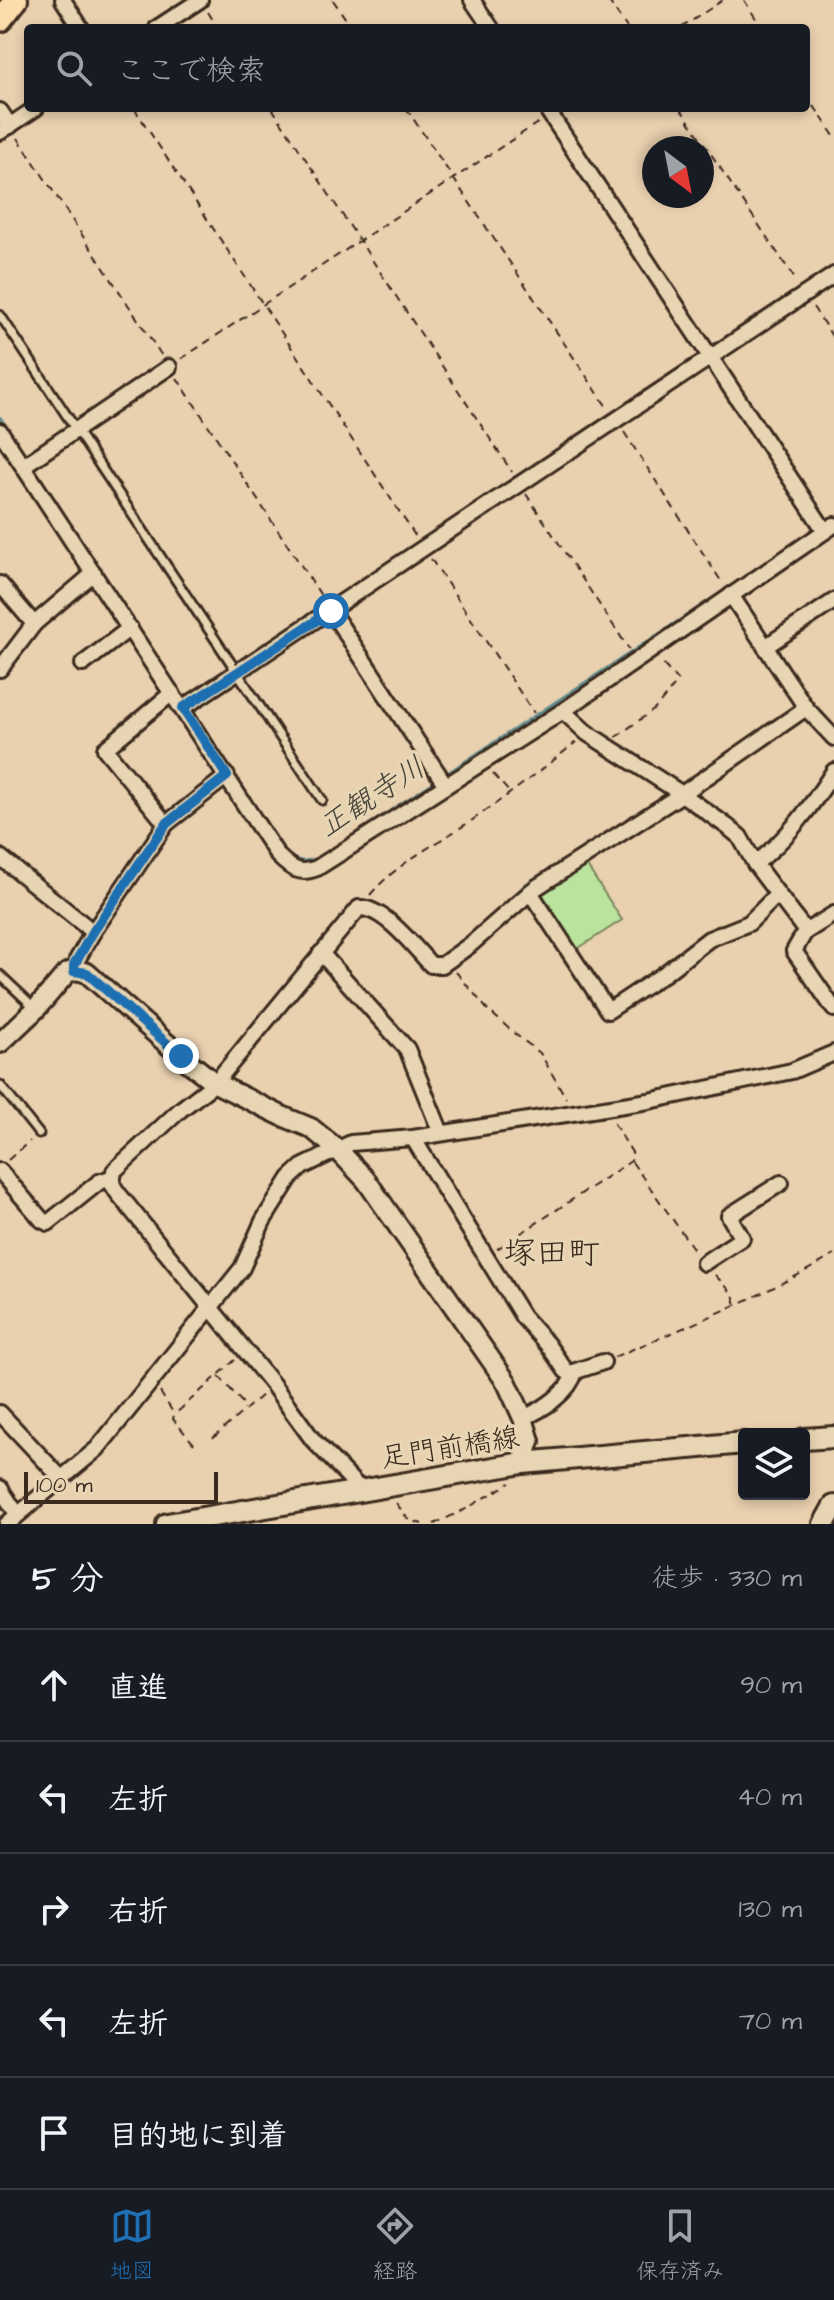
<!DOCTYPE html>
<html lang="ja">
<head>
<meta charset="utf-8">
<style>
  :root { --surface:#171b24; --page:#20242c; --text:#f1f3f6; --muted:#9ea1a6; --line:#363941; --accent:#1f6fb2 }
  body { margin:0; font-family:"Architects Daughter","Klee One",sans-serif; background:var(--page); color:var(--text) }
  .controls { position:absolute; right:24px; bottom:24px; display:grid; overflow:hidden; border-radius:8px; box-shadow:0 4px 12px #0003 }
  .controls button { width:72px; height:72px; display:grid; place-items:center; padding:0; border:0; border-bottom:2px solid var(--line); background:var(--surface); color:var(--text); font:40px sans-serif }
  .compass { position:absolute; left:642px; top:136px; width:72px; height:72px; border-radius:50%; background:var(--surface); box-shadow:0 4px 12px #0003; rotate:148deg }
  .scale { position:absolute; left:24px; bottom:20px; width:194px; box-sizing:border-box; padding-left:8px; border:4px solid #3b2a1e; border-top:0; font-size:22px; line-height:28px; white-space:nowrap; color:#3b2a1e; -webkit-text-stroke:6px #e8d5b3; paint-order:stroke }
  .stop { position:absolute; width:24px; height:24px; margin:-18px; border:6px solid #1f6fb2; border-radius:50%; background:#fff }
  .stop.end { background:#1f6fb2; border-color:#fff; box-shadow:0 2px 8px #0008 }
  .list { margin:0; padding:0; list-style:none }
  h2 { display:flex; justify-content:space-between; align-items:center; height:104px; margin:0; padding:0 32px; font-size:34px }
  h2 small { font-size:26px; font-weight:400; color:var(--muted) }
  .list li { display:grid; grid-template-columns:52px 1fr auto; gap:24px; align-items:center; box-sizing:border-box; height:112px; padding:0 32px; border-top:2px solid var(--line) }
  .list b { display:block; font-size:30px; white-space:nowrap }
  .list em { font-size:26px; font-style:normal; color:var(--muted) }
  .icon { flex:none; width:44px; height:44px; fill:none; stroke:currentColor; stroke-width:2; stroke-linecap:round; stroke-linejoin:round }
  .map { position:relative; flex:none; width:834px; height:1524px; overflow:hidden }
  .search { position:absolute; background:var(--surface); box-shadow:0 4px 12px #0003; left:24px; right:24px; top:24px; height:88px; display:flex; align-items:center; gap:20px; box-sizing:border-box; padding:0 28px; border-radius:8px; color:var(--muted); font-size:30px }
  .sheet { height:664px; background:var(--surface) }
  nav { display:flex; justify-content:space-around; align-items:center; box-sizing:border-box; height:112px; border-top:2px solid var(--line); background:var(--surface); font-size:22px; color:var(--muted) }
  nav a { display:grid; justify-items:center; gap:4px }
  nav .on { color:var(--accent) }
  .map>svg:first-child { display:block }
  .green { fill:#bae39e; stroke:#7a865e; stroke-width:2 }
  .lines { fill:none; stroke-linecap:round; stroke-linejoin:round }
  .stream { stroke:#638d8d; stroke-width:4 }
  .service-casing { stroke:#3b2a1e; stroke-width:13 }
  .minor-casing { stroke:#3b2a1e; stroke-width:20 }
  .tertiary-casing { stroke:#3b2a1e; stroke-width:24 }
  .secondary-casing { stroke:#3b2a1e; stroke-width:26 }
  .primary-casing { stroke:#3b2a1e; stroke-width:28 }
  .path { stroke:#3b2a1e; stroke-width:2; stroke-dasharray:8 6; stroke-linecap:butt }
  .service { stroke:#e8d5b3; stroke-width:7 }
  .minor { stroke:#e8d5b3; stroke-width:14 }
  .tertiary { stroke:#e8d5b3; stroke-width:18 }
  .secondary { stroke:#e8d5b3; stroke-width:20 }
  .primary { stroke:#fcdcac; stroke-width:22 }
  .route { stroke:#1f6fb2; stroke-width:10 }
  .labels { text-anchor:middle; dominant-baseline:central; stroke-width:7; stroke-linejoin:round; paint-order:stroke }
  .street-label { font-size:28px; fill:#3b2a1e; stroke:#e8d5b3 }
  .water-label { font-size:30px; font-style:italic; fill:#45433a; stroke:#e8d5b3 }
  .quarter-label { font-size:32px; fill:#3b2a1e; stroke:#e8d5b3 }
</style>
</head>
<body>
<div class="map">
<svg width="834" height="1524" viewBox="0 0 834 1524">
  <rect width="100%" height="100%" fill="#e9d0af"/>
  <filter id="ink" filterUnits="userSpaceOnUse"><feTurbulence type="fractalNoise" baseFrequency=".0125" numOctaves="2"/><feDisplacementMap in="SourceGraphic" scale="16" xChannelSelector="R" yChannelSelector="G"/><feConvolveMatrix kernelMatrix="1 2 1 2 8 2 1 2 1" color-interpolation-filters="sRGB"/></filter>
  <g filter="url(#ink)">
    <path class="green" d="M585 863 622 920 574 951 538 898 539 893Z"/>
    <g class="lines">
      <g class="stream">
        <path d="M0 418 27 459"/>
        <path d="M32 466 284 852C295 863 303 863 318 859L719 595"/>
      </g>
      <g class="service-casing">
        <g id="service">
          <path d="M0 315 322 800"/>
          <path d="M0 975 36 1009"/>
          <path d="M0 1085 39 1134"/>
        </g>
      </g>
      <g class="minor-casing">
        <g id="minor">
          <path d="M63 0 81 28"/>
          <path d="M472 0 491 28"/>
          <path d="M157 28 200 0"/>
          <path d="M546 108 825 531"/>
          <path d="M0 111 10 126"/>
          <path d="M0 132 36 108"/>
          <path d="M0 431 278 856C291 869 300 875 317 868L563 711 834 525"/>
          <path d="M23 466 169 367"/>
          <path d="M0 584 34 624"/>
          <path d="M731 595 806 708"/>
          <path d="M331 611 445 784"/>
          <path d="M765 647 834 601"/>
          <path d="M83 664 130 628"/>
          <path d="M0 669 34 624 94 573"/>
          <path d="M183 708 834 275"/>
          <path d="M563 711 587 733 682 794 728 827 740 837 755 864 804 929 805 932 794 951 834 1009"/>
          <path d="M166 824 105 749 172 693"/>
          <path d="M0 857 93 932"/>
          <path d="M755 864C788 838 811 807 834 771"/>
          <path d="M530 892 608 1011 664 974 709 939 749 923 777 895"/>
          <path d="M805 932 834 914"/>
          <path d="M321 953 407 1049 441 1133"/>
          <path d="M74 971 77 960 93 932 166 824 227 776"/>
          <path d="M413 1138 523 1317 547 1344 566 1371 570 1373 603 1362"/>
          <path d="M0 1171 42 1220 48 1223 99 1182 111 1178"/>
          <path d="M704 1263 742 1238 729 1216 781 1183"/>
          <path d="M0 1413 61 1478"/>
          <path d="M523 1418C542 1410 569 1393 575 1372"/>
          <path d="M0 1488 17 1514"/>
          <path d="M361 1490 313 1440 273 1385 117 1192 112 1184 114 1171 180 1110 215 1083 359 908C384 907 415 948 431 965H442L470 945 534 889 682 794 806 708 834 738"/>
          <path d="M7 1524 97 1449 242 1268 263 1221 290 1178 302 1167 351 1143 413 1138 649 1101 792 1071 834 1053"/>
        </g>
      </g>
      <g class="tertiary-casing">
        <path id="tertiary" d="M0 1043 36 1009 65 975C72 969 79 970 87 973L181 1056 215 1083 282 1116 311 1128 337 1149 366 1180 507 1383 523 1418 530 1441 523 1463"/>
      </g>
      <g class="secondary-casing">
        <g id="secondary">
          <path d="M804 1439 834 1437"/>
          <path d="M167 1524 523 1463 744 1443"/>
          <path d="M824 1524 834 1506"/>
        </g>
      </g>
      <g class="primary-casing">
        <path id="primary" d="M0 20 16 0"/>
      </g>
      <g class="path">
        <path d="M333 0 352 28"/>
        <path d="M608 0 627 28"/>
        <path d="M744 0 762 28"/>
        <path d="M208 12 218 28"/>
        <path d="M681 28 723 0"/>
        <path d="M806 94 834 136"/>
        <path d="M134 108 416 537"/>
        <path d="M272 108 512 472"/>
        <path d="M406 108 607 407"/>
        <path d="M680 108 797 282"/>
        <path d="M18 138 162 356"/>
        <path d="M813 307 834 339"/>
        <path d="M181 359 539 122"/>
        <path d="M177 378 324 600"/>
        <path d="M624 432 723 584"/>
        <path d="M526 494 629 649"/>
        <path d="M431 559 534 713"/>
        <path d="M616 737 655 709 678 681 661 662"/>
        <path d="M493 774 510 793"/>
        <path d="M370 895C397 863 436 844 471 821 507 796 542 770 576 742"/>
        <path d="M456 972 487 1009 515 1034 540 1053 566 1098"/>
        <path d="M8 1160 30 1141"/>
        <path d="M632 1162 695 1251"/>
        <path d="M497 1249 631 1161 633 1154 613 1122"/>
        <path d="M715 1275 733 1294 736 1305"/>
        <path d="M614 1357C688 1326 764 1296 834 1255"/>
        <path d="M219 1376 246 1407"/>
        <path d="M160 1392 174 1414"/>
        <path d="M213 1438 263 1394"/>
        <path d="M194 1444 173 1419 174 1415 235 1360"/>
        <path d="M396 1503 408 1519 422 1524"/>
        <path d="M434 1524 464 1510 510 1483"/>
      </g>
      <use href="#service" class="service"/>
      <use href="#minor" class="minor"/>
      <use href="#tertiary" class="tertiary"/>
      <use href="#secondary" class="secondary"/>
      <use href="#primary" class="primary"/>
    </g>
  </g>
  <g class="lines" filter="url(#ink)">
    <path class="route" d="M181 1056 87 973 74 971V965L93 932 166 824 227 776 183 708 331 611"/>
  </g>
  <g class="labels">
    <g class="street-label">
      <text transform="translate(450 1448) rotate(-9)">足門前橋線</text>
    </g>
    <g class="water-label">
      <text transform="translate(372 797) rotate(-33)">正観寺川</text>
    </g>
    <g class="quarter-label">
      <text x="552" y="1253">塚田町</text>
    </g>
  </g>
</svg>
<div class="controls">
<button><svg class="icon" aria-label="layers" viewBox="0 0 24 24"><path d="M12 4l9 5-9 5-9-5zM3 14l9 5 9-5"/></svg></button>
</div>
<svg class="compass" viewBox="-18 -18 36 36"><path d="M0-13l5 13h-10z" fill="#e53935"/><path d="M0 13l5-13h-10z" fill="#9ea1a6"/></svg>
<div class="scale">100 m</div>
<div class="stop" style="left:331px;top:611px"></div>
<div class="stop end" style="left:181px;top:1056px"></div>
<div class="search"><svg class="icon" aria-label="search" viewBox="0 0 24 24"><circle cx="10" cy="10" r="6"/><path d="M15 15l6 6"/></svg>ここで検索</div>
</div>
<section class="sheet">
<h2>5 分<small>徒歩 · 330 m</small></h2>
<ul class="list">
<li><svg class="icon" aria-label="ahead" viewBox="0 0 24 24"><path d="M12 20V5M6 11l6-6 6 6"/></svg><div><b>直進</b></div><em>90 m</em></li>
<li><svg class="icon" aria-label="left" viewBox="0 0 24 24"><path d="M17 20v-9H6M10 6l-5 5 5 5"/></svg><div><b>左折</b></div><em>40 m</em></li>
<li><svg class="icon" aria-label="right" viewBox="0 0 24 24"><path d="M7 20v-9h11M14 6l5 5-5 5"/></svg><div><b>右折</b></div><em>130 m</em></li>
<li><svg class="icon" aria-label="left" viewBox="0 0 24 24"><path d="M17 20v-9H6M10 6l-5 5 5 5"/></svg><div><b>左折</b></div><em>70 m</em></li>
<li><svg class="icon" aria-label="arrive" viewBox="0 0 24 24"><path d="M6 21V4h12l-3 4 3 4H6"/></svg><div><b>目的地に到着</b></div></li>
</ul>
</section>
<nav>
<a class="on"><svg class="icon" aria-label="map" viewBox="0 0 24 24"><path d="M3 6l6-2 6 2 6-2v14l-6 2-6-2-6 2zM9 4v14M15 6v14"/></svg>地図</a>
<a><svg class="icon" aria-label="directions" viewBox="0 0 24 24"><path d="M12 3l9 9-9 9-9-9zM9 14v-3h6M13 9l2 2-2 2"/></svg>経路</a>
<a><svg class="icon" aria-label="saved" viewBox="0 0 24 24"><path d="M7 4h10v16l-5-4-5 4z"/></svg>保存済み</a>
</nav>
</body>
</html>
